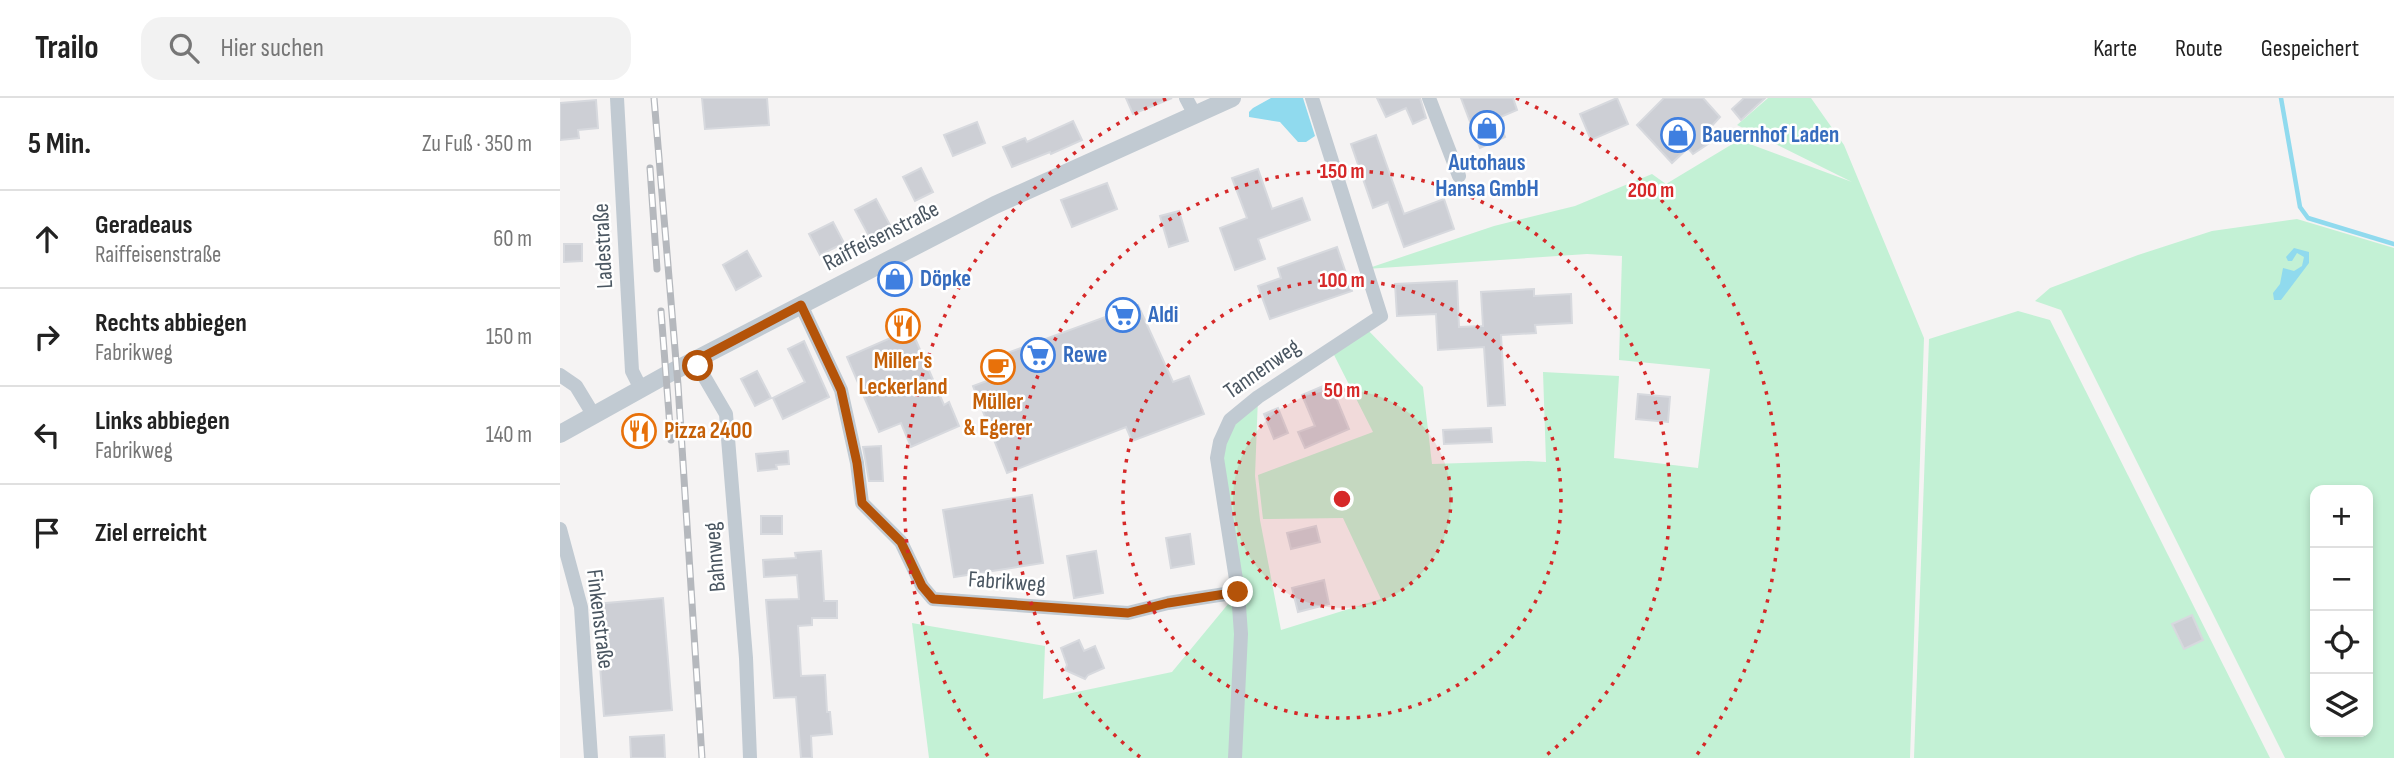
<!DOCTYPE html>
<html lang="de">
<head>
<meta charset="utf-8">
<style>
  :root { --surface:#fff; --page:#f2f2f2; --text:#222; --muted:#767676; --line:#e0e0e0 }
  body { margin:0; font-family:"Sofia Sans Condensed",sans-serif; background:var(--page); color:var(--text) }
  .controls { position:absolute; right:21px; bottom:21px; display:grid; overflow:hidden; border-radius:14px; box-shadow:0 4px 10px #0003 }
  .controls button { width:63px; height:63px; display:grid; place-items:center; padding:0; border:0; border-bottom:2px solid var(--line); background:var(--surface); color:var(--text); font:35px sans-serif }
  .stop { position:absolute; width:21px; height:21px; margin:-16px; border:5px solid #b45309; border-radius:50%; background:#fff }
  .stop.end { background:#b45309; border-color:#fff; box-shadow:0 2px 7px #0008 }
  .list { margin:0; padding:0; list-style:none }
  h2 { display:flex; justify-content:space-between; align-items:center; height:91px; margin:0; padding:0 28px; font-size:30px }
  h2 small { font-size:23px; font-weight:400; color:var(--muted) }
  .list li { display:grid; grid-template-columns:46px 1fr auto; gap:21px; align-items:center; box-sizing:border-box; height:98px; padding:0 28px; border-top:2px solid var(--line) }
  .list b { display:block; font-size:26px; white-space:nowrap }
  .list p { margin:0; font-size:23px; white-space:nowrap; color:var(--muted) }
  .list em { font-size:23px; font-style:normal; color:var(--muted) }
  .icon { flex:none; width:38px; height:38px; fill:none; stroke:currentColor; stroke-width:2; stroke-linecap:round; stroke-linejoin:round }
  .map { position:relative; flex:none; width:1834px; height:660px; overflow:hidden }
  header { display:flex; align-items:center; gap:42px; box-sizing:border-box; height:98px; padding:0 35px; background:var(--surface); border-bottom:2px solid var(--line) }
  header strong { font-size:33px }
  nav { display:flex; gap:38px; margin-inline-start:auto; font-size:24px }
  .search { width:490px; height:63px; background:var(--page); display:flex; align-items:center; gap:18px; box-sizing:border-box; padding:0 24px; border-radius:21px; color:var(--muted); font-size:26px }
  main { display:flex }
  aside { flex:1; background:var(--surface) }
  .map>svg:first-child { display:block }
  .green { fill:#c3f1d5; fill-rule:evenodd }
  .water { fill:#90daee }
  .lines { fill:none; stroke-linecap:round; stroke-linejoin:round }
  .stream { stroke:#90daee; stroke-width:4.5 }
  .building { fill:#cdcfd5; stroke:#d7d9de; stroke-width:2 }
  .minor { stroke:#c1cad2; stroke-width:14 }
  .tertiary { stroke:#c1cad2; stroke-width:18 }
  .rail-casing { stroke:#b5b8bd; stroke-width:7 }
  .rail { stroke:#fff; stroke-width:4.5; stroke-dasharray:13; stroke-linecap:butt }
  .route { stroke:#b45309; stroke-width:9 }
  .ring { fill:none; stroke:#d62828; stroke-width:3.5; stroke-dasharray:3.5 7 }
  .labels { text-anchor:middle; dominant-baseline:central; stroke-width:5; stroke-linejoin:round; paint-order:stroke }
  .shop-label { font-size:23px; font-weight:bold; fill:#366cbe; stroke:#fff; text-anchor:start }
  .street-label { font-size:23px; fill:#4a5661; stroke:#fff }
  .food-label { font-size:23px; font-weight:bold; fill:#c56008; stroke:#fff }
  .centre { fill:#d62828; stroke:#fff; stroke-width:3.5 }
  .ring-label { font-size:21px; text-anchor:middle; font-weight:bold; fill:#d62828; stroke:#fff; stroke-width:5; stroke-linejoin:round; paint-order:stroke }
</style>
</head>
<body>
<header>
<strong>Trailo</strong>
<div class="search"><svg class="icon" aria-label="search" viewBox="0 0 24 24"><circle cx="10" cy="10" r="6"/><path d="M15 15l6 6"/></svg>Hier suchen</div>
<nav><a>Karte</a><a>Route</a><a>Gespeichert</a></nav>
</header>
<main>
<aside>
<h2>5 Min.<small>Zu Fuß · 350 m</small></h2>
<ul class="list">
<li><svg class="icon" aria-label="ahead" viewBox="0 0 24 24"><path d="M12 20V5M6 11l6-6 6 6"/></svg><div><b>Geradeaus</b><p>Raiffeisenstraße</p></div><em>60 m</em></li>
<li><svg class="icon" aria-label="right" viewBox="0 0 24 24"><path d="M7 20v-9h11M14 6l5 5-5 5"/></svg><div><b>Rechts abbiegen</b><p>Fabrikweg</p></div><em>150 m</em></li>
<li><svg class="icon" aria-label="left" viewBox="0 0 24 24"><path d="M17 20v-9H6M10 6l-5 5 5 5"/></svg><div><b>Links abbiegen</b><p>Fabrikweg</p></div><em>140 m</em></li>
<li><svg class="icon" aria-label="arrive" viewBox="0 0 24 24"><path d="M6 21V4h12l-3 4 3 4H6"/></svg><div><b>Ziel erreicht</b></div></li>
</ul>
</aside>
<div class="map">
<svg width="1834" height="660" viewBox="0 0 1834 660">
  <rect width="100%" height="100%" fill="#f5f3f3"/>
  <g class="green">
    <path d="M1208 0H1251L1284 47 1364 240 1350 660H369L352 525 485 548 483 601 612 574 678 494 660 344 698 299 695 378 700 422 721 532 821 501 783 420 703 421 698 377 813 334 771 251 805 229 863 289 872 366 968 363 986 364 983 274 1059 278 1054 360 1138 370 1150 271 1059 262 1062 158 1027 156 806 171 934 128 1015 108 1092 76 1106 86 1179 42 1292 84 1177 27Z"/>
    <path d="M1737 121 1834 150V660H1725L1501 212 1475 203 1490 190 1578 157 1652 133ZM1755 392H1808V634H1755Z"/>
    <path d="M1458 213 1490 222 1710 660H1354L1369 241Z"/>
  </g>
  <g class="water">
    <path d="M711 0H743L755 38 746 44H738L720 24 689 19V14L693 10Z"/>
    <path d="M1734 150 1749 154V165L1721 202H1714L1713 195 1720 186 1723 170 1734 173 1742 168 1744 159 1737 155 1732 163H1728L1726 159Z"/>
  </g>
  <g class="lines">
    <path class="stream" d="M1721 0 1740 109 1748 120 1834 146"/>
  </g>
  <g class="building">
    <path d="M142 0H207L209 27 145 31Z"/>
    <path d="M566 0H612L573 16Z"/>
    <path d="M817 0H860L866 20 853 26 846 10 826 19Z"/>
    <path d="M901 0H953L957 12 938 20 945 39 920 50Z"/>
    <path d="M1057 0 1068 26 1031 42 1020 16Z"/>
    <path d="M1104 0H1143L1160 19 1148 32 1154 42 1133 56 1128 50 1112 65 1077 27Z"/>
    <path d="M1184 0H1205L1181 22 1172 11Z"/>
    <path d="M36 2 38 30 18 32 19 40 0 42V5Z"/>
    <path d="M513 23 522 42 491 56 490 54 452 69 443 49 465 40 467 44Z"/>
    <path d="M417 24 425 45 393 58 384 37Z"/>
    <path d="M816 37 844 116 884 101 894 131 844 149 828 104 813 110 791 46Z"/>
    <path d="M361 70 373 94 355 103 343 79Z"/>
    <path d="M698 71 712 111 742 100 750 122 698 141 705 161 675 172 660 130 687 120 672 80Z"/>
    <path d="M547 85 557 111 512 129 501 102Z"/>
    <path d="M316 101 331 129 310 140 295 112Z"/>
    <path d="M619 113 628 143 609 149 600 118Z"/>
    <path d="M273 124 284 145 260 157 249 136Z"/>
    <path d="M4 146H22V163L4 164Z"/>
    <path d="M777 149 792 193 710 221 698 188 721 180 718 170Z"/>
    <path d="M187 153 201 178 176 192 163 167Z"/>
    <path d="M897 183 899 229 923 228 921 194 974 191V198L1011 196 1012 225 975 227 976 235 941 237 945 307 928 308 924 249 878 252 876 216 837 218 835 186Z"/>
    <path d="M578 207 613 284 629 278 644 316 572 343 566 329 447 375 413 288 435 280 428 262Z"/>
    <path d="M351 231 384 307 389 304 399 328 351 349 341 325 319 334 287 259Z"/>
    <path d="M244 243 269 299 223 321 213 300 245 284 228 251Z"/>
    <path d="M197 273 211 300 195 308 181 281Z"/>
    <path d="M770 285 789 331 745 350 738 334 755 328 742 297Z"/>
    <path d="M1078 296 1110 299 1108 324 1076 321Z"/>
    <path d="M718 310 728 335 714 341 704 316Z"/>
    <path d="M87 319 92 344 70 348 66 323Z"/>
    <path d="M931 330 932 344 884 346 883 332Z"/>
    <path d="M321 348 323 383H309L303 349Z"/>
    <path d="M228 353 229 366 216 367 217 371 198 373 196 356Z"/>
    <path d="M472 397 483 465 394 479 383 412Z"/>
    <rect x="201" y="418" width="21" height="18"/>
    <path d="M756 428 760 444 731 451 727 435Z"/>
    <path d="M630 436 634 466 611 470 606 440Z"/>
    <path d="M261 453 264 503H277V520H252V527L238 528 241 578 265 577 267 614H270L272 636 251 638 252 660H241L236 599 214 600 206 502 239 501 237 477 204 479 203 462 236 460 235 455Z"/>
    <path d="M536 453 543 495 514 500 507 458Z"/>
    <path d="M764 482 769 506 738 514 732 490Z"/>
    <path d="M103 500 112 612 44 618 35 506Z"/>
    <path d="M1632 517 1643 542 1624 551 1612 526Z"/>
    <path d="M519 542 524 553 535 548 544 570 528 577 525 581 505 572 507 567 501 550Z"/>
    <path d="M104 637 105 660H71L70 639Z"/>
  </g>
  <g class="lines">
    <g class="minor">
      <path d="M57 0 72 273 81 291"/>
      <path d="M626 0 635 17"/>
      <path d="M869 0 899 78"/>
      <path d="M241 207 281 292 297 365 302 405 341 444 362 488 373 501 568 515 608 505 678 494"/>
      <path d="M135 263 166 316 186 560 190 660"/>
      <path d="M0 277 16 288 33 316"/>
      <path d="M0 431 21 509 31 660"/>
      <path d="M675 660 681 536 678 494 657 360 660 344 670 322 698 299 821 218 752 0"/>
    </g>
    <path class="tertiary" d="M0 336 106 277 435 107 672 0"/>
    <g class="rail-casing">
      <g id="rail">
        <path d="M94 0 118 287 142 660"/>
        <path d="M90 70 97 171"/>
        <path d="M101 213 111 342"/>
      </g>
    </g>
    <use href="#rail" class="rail"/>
  </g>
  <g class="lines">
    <path class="route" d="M138 268 135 263 241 207 281 292 297 365 302 405 341 444 362 488 373 501 568 515 608 505 678 494"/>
  </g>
  <circle cx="782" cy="401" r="109" fill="#d62828" fill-opacity=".12"/>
  <g class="ring">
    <circle cx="782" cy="401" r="109"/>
    <circle cx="782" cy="401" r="219"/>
    <path d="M580 659A328 328 0 1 1 984 659"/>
    <path d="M428 658A437 437 0 0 1 608 0M956 0A437 437 0 0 1 1136 658"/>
  </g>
  <defs>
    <g id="shop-ring" transform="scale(1.75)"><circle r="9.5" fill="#fff" stroke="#3f7fe0" stroke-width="1.5"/><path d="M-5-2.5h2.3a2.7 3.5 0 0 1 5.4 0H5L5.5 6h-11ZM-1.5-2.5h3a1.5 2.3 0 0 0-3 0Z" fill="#3f7fe0"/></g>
    <g id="supermarket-ring" transform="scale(1.75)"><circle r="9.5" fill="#fff" stroke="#3f7fe0" stroke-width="1.5"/><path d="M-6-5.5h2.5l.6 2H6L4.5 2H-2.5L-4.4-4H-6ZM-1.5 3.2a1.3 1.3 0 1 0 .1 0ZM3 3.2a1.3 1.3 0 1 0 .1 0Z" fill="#3f7fe0"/></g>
    <g id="restaurant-ring" transform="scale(1.75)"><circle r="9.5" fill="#fff" stroke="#e8710a" stroke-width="1.5"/><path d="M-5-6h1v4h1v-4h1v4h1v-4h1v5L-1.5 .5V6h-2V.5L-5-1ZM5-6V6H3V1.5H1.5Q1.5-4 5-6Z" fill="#e8710a"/></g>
    <g id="cafe-ring" transform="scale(1.75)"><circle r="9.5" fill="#fff" stroke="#e8710a" stroke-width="1.5"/><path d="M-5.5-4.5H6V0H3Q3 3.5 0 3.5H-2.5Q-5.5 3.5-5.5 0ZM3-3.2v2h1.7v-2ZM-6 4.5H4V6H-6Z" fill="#e8710a"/></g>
  </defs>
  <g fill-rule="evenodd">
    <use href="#shop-ring" x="927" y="30"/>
    <use href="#shop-ring" x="1118" y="37"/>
    <use href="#shop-ring" x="335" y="181"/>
    <use href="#supermarket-ring" x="563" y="217"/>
    <use href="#restaurant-ring" x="343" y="228"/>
    <use href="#supermarket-ring" x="478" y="257"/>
    <use href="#cafe-ring" x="438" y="269"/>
    <use href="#restaurant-ring" x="79" y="333"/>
  </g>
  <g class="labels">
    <g class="shop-label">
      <text x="1142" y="37">Bauernhof Laden</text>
      <text x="927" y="65" text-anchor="middle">Autohaus<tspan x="927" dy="26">Hansa GmbH</tspan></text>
      <text x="360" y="181">Döpke</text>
      <text x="588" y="217">Aldi</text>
      <text x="503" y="257">Rewe</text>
    </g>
    <g class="street-label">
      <text transform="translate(321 138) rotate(-27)">Raiffeisenstraße</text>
      <text transform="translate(43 148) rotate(-93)">Ladestraße</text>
      <text transform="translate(702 271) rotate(-35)">Tannenweg</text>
      <text transform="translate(155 459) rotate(-95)">Bahnweg</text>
      <text transform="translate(447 484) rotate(4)">Fabrikweg</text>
      <text transform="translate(40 521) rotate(83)">Finkenstraße</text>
    </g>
    <g class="food-label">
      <text x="343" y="263">Miller's<tspan x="343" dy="26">Leckerland</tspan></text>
      <text x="438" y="304">Müller<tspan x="438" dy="26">&amp; Egerer</tspan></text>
      <text x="104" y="333" text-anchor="start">Pizza 2400</text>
    </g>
  </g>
  <circle cx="782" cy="401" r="10" class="centre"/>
  <g class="ring-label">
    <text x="782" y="80">150 m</text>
    <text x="1091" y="99">200 m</text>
    <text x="782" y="189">100 m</text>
    <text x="782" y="299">50 m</text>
  </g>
</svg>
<div class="controls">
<button>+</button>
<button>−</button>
<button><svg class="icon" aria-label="locate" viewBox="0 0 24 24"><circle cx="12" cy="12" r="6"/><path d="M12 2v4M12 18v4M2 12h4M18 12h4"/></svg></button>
<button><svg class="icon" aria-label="layers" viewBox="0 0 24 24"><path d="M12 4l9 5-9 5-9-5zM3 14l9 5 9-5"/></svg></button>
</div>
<div class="stop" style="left:138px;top:268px"></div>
<div class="stop end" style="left:678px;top:494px"></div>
</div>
</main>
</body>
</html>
